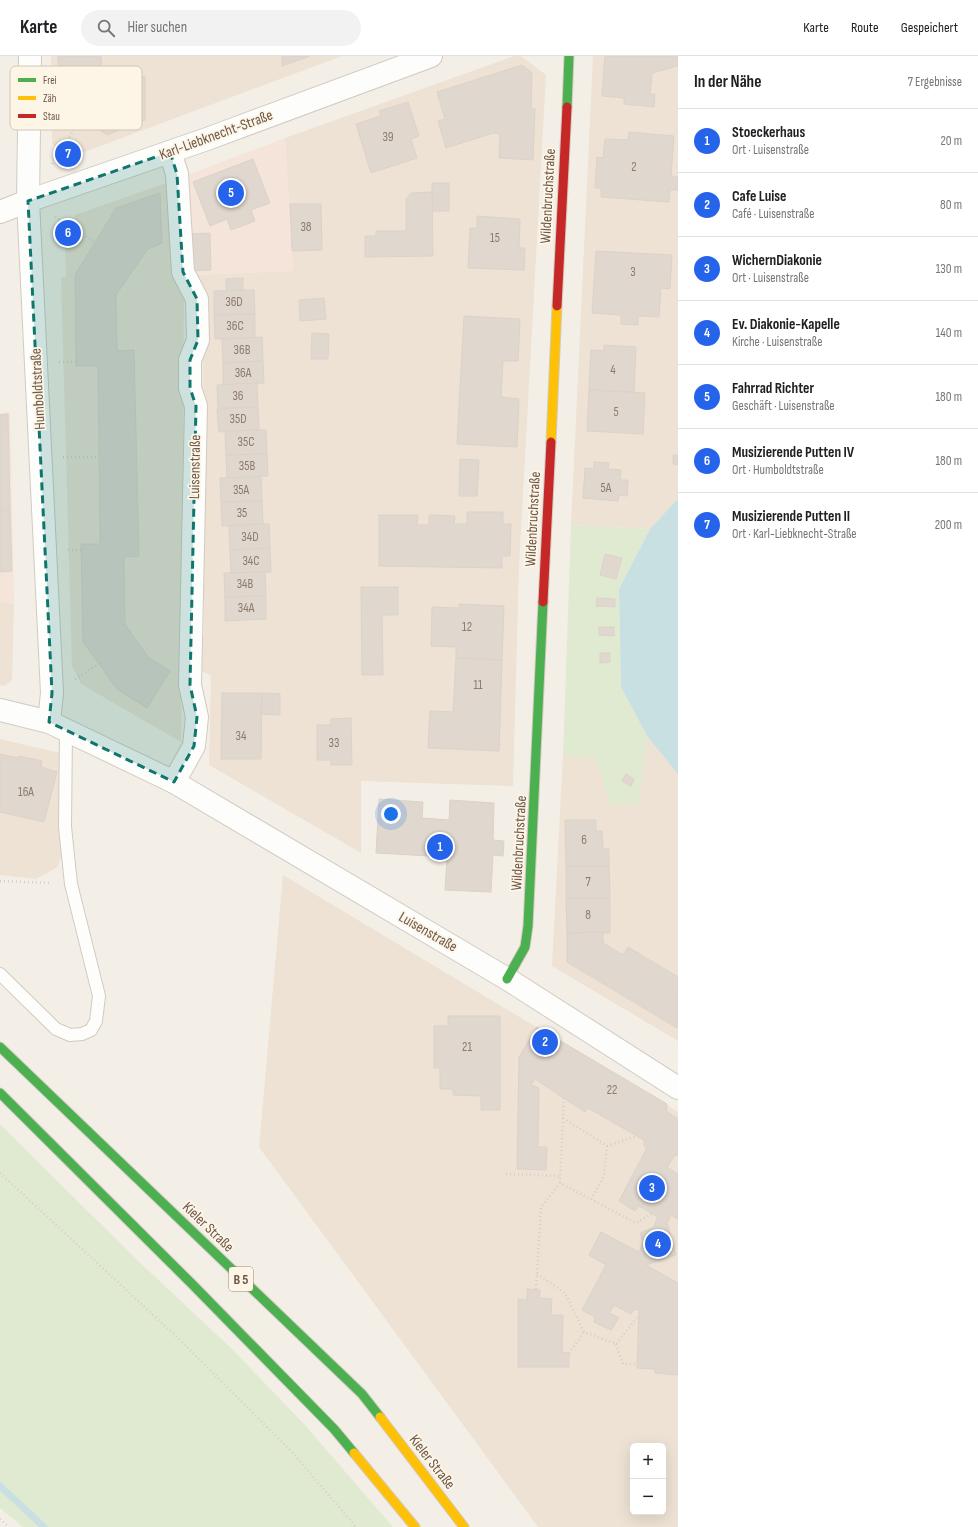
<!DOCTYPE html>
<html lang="de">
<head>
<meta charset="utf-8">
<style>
  :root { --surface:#fff; --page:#f2f2f2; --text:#202124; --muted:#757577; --line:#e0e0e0; --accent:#2563eb }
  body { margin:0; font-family:"Sofia Sans Condensed",sans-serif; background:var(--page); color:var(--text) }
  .controls { position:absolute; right:12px; bottom:12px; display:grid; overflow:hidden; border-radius:6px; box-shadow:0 4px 16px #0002 }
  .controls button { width:36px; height:36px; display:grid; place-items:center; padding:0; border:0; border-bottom:1px solid var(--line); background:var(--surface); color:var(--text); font:20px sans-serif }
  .you { position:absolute; left:391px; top:758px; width:14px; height:14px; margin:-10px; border:3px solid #fff; border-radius:50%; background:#1a73e8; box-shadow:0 0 0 6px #1a73e833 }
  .badge { display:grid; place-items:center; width:26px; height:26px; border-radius:50%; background:var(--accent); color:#fff; font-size:13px; font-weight:700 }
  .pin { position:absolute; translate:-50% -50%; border:2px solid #fff; box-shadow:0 1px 4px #0006 }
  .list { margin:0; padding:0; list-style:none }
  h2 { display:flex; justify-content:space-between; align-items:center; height:52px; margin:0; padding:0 16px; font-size:17px }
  h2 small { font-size:13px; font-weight:400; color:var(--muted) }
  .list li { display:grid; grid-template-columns:26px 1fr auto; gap:12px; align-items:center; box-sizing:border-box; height:64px; padding:0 16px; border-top:1px solid var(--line) }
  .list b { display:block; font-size:15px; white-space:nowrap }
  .list p { margin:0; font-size:13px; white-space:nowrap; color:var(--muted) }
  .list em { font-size:13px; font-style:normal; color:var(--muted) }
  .icon { flex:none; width:22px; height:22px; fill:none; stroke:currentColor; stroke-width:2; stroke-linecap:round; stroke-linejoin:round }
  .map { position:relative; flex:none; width:678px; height:1471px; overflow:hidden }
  header { display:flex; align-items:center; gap:24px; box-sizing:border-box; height:56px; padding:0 20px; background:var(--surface); border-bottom:1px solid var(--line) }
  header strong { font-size:19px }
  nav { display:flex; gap:22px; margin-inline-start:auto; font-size:14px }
  .search { width:280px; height:36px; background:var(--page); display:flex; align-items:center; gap:10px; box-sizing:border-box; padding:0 14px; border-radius:22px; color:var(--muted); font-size:15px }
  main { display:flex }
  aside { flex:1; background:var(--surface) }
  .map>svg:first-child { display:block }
  .residential { fill:#ede2d3; fill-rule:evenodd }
  .commercial { fill:#f4e4d9 }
  .green { fill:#e0ead1 }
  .water { fill:#c9e0e2 }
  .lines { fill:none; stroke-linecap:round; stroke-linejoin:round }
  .stream { stroke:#c9e0e2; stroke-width:7 }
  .building { fill:#e0d7cf; stroke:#dcd2c9 }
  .lane-casing { stroke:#d2cac2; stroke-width:14 }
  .street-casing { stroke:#d2cac2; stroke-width:24 }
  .fast-casing { stroke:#d3cbc3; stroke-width:11 }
  .slow-casing { stroke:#d3cbc3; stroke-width:11 }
  .jam-casing { stroke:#d3cbc3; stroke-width:11 }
  .path { stroke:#d5cfc9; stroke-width:2.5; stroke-dasharray:1 3; stroke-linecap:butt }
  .lane { stroke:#fdfdfb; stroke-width:12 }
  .street { stroke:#fdfdfb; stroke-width:22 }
  .fast { stroke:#4caf50; stroke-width:9 }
  .slow { stroke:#ffc107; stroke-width:9 }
  .jam { stroke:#c62828; stroke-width:9 }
  .marked { fill:#0f766e; fill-opacity:0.2; stroke:#0f766e; stroke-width:3; stroke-dasharray:8 5; stroke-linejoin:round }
  .labels { text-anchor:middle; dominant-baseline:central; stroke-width:3.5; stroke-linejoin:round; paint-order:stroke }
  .number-label { font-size:13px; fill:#8c7a6d }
  .shield { fill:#fdf5e6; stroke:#998779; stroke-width:1 }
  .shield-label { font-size:14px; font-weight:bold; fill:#6e584a }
  .street-label { font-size:15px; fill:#6e584a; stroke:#fdf5e6 }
  .key { fill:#fdf5e6; stroke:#d2c6b7; stroke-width:1 }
  .key-label { font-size:11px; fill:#6e584a }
</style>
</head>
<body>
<header>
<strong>Karte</strong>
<div class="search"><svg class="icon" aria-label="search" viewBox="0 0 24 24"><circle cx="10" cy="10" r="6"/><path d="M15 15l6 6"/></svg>Hier suchen</div>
<nav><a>Karte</a><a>Route</a><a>Gespeichert</a></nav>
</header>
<main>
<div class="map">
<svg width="678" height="1471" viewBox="0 0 678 1471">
  <rect width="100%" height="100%" fill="#f4efe6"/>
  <g class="residential">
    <path d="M51 0H342L71 101 52 88Z"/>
    <path d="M514 0H521L546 19 519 511 513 730 361 725V797L209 709 211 620 197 612 198 583 204 579 202 239 193 219 293 215 285 82Z"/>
    <path d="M593 0H678V444L650 473 571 469Z"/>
    <path d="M172 125 184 237 181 686 81 628 72 610 61 221H66L65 177 72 176 76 167 75 159Z"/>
    <path d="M0 546 14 548 12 624 4 630 0 629Z"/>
    <path d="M647 680 678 718V985L552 910 563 699 596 702 611 749 639 746Z"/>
    <path d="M0 683 60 697 62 796 58 811 36 823 0 819Z"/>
    <path d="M283 819 678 1056V1471H538L259 1091ZM633 1390H663V1456H633Z"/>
  </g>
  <g class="commercial">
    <path d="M285 82 293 215 193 219 185 120Z"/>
    <path d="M10 356 14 548 0 546V357Z"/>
  </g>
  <g class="green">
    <path d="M571 469 650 473 619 533 621 631 647 680 639 747 611 750 596 702 563 699Z"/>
    <path d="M0 1068 134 1201 232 1293 305 1369 393 1471H23L0 1452Z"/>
  </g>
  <path class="water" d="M677 444H678V718L647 680 621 631 619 533 650 473Z"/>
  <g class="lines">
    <path class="stream" d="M0 1430 44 1471"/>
  </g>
  <g class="building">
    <path d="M58 0H101L102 20 114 31 145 20V64L107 79 59 46Z"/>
    <path d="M282 0H310L282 10Z"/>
    <path d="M605 0H678V10L652 17 650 38H655L654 51 624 48V42L602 40Z"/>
    <path d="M522 9 532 17 531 53H535L533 104 499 102 500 78 493 77 446 92 438 65 445 63 437 36Z"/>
    <path d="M408 46 419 80 411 83 417 102 371 117 356 68 381 60 379 55Z"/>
    <path d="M629 76 674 80 671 120 678 121V134H670L669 146 601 141V132H595L597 101 603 102 605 83 628 84Z"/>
    <path d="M253 103 270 147 251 154 255 165 231 174 227 163 210 170 193 126Z"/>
    <rect x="432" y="127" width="17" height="28"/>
    <path d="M432 136 433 200 365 201V180H376V175H406V143L411 137Z"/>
    <path d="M160 137 162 187 148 193 116 239 117 295 134 294 139 500 124 501 125 568 148 601 170 615 147 652 117 633 83 586 81 488H100L98 310H76L75 219 116 152Z"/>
    <path d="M290 148H321L322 194 292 195Z"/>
    <path d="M477 160 520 163 519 192H525L524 214 468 212 470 172H477Z"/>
    <path d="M210 177 211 214 190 215 189 178Z"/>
    <path d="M596 195 672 199 670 233 661 232 659 261 638 260V269L621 268V259L592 257Z"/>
    <path d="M243 222V234L226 235V223Z"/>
    <path d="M254 234 255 258 214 259V235Z"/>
    <path d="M324 242 326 263 300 265 299 244Z"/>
    <path d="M255 258V282L215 283 214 259Z"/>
    <path d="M464 260 520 263 518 305H503L501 341 519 343 517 391 457 388Z"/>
    <path d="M312 277 329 278 328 303H311Z"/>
    <path d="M262 281 263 305 223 307 222 283Z"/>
    <path d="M604 289 636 291 634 336 589 334 591 294 604 295Z"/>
    <path d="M263 305 264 327 223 329V307Z"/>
    <path d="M257 327 258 351 218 352 217 329Z"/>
    <path d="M589 334 645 337 643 378 587 375Z"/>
    <path d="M258 351 259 374 219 376 217 353Z"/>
    <path d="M8 358 10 454 0 455V359Z"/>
    <path d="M259 374H266L267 398 226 399 225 375Z"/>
    <path d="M267 398 268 420 227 422 226 399Z"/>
    <path d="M673 399H678V409L673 408Z"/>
    <path d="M460 403 479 404 477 440H459Z"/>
    <path d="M594 406 609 407 608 413 621 414 620 424H628L627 440 619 439 618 445 583 442 585 412 594 413Z"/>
    <path d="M261 421 262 445 221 446 220 422Z"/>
    <path d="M262 445 263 468 222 470 221 446Z"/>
    <path d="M10 454 12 515 0 516V455Z"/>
    <path d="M467 456H503V468H511L510 500H502V512L379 510V459H418L417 469H429V459L455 460 454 468H467Z"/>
    <path d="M263 468H269L270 492 230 494 229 470Z"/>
    <path d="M270 492 271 516 231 517 230 494Z"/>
    <path d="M605 498 622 502 616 523 600 519Z"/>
    <path d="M265 516 266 540 225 541 224 517Z"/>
    <path d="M361 531H398V559H382L383 619H362Z"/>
    <path d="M266 540V563L225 565V541Z"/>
    <path d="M597 542 615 543V551L596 550Z"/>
    <path d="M459 548 504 550 502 604 456 602V591L431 590 432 551 459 552Z"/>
    <path d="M599 571H614V580L599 579Z"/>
    <path d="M600 597H610V606L600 607Z"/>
    <path d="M456 602 502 604 499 695 428 692 430 655 453 656Z"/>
    <path d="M222 637H262L261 703H221Z"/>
    <path d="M262 637 280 638V659L261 658Z"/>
    <path d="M351 662 352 709H331V704H317V669H331V663Z"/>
    <path d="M0 698 18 702 19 700 42 705 41 711 57 716 44 766 0 756Z"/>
    <path d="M626 718 634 723 631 730 622 725Z"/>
    <path d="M379 743 423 746 422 762 449 764 450 744 494 747 493 784 504 785 503 800 493 799 491 836 445 834 447 801 376 797Z"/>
    <path d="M565 764H596V775H602L603 793H609V810H566Z"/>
    <path d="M566 810H609L610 842H566Z"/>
    <path d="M566 842H610V877H567Z"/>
    <path d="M603 876V887L623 899 628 891 678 921 677 972 567 906V877Z"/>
    <path d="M448 960H500V1054H481V1040L453 1039V1033H440V1012H434V970H448Z"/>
    <path d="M537 971 667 1048 666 1055 678 1063V1100L675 1099 667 1111 678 1118V1163L671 1159 667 1167 676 1199 646 1209 678 1227V1319L655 1317V1313L637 1312 639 1253 634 1254 631 1258 614 1249 609 1257 619 1262 611 1274 594 1266 595 1261 582 1254 606 1209 589 1199 601 1176 639 1196 643 1187 640 1177 653 1172 658 1161 639 1150 635 1155 619 1145 647 1092 644 1090V1084L588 1052 585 1056 535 1023 531 1029 539 1032 538 1091H547L546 1114 517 1113 519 1001Z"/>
    <path d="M527 1233 540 1234 539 1242 552 1243 551 1259H563L562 1296 569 1297V1311H518V1243L527 1244Z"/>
  </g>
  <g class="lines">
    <g class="lane-casing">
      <path id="lane" d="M0 918 56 973 70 979 82 978 91 974 96 965 99 940 71 828 65 771 66 675"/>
    </g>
    <g class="street-casing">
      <g id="street">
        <path d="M30 0 28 145 52 637 49 666"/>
        <path d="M170 96 177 118 183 216 197 243 198 284 190 304V332L196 350 190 629 197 661 194 690 174 726"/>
        <path d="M0 156 28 145 207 83 431 0"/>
        <path d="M0 654 49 666 174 726 509 924 678 1032"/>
      </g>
    </g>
    <g class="fast-casing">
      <g id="fast">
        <path d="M567 51 569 0"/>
        <path d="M507 923 525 891 528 870 543 546"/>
        <path d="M0 991 362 1338 380 1361"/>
        <path d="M0 1037 193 1229 334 1373 354 1397"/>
      </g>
    </g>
    <g class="slow-casing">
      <g id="slow">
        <path d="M551 386 557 250"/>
        <path d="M380 1361 464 1471"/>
        <path d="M354 1397 415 1471"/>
      </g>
    </g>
    <g class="jam-casing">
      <g id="jam">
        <path d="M557 250 567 51"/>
        <path d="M543 546 551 386"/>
      </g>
    </g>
    <g class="path">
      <path d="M52 108 74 74"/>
      <path d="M55 161 95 186"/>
      <path d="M59 306H76"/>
      <path d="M63 401H99"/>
      <path d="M68 494H82"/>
      <path d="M75 623 99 608"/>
      <path d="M0 825 52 827"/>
      <path d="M564 1042 560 1127 636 1167 653 1157"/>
      <path d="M563 1062 607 1090 604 1120 591 1143"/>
      <path d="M607 1090 637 1080"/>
      <path d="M0 1117 178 1282 291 1395 356 1471"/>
      <path d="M506 1118 561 1120"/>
      <path d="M537 1218 565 1237 584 1276 616 1288 639 1259"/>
      <path d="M536 1233 541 1151 560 1127"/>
      <path d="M616 1288 623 1308H637"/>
      <path d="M569 1297 584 1276"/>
      <path d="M0 1463 9 1471"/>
    </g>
    <use href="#lane" class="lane"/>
    <use href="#street" class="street"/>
    <use href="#fast" class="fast"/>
    <use href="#slow" class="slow"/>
    <use href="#jam" class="jam"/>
  </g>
  <path class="marked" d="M170 96 177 118 183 216 197 243 198 284 190 304V332L196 350 190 629 197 661 194 690 174 726 49 666 52 637 28 145Z"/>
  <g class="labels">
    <g class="number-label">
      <text x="388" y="81">39</text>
      <text x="634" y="111">2</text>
      <text x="306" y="171">38</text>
      <text x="495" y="182">15</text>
      <text x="633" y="216">3</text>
      <text x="234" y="246">36D</text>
      <text x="235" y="270">36C</text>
      <text x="242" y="294">36B</text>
      <text x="613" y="314">4</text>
      <text x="243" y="317">36A</text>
      <text x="238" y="340">36</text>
      <text x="616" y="356">5</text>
      <text x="238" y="363">35D</text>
      <text x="246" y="386">35C</text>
      <text x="247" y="410">35B</text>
      <text x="606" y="432">5A</text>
      <text x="241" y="434">35A</text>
      <text x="242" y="457">35</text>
      <text x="250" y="481">34D</text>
      <text x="251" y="505">34C</text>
      <text x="245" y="528">34B</text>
      <text x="246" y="552">34A</text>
      <text x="467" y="571">12</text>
      <text x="478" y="629">11</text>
      <text x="241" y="680">34</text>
      <text x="334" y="687">33</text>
      <text x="26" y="736">16A</text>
      <text x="584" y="784">6</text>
      <text x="588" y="826">7</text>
      <text x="588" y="859">8</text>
      <text x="467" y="991">21</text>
      <text x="612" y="1034">22</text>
    </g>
    <rect class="shield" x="229" y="1211" width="24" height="24" rx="3"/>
    <g class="shield-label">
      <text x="241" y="1223">B 5</text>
    </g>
    <g class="street-label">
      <text transform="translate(216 79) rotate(-20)">Karl-Liebknecht-Straße</text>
      <text transform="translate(548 140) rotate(-87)">Wildenbruchstraße</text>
      <text transform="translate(38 333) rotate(-93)">Humboldtstraße</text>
      <text transform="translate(195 411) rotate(-89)">Luisenstraße</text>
      <text transform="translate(533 463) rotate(-87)">Wildenbruchstraße</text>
      <text transform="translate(519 787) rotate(-87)">Wildenbruchstraße</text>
      <text transform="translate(428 876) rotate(30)">Luisenstraße</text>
      <text transform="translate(208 1171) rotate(44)">Kieler Straße</text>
      <text transform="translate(432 1406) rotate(52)">Kieler Straße</text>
    </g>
  </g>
  <rect x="10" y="10" width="132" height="64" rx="6" class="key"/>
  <rect x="18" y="22" width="18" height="4" fill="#4caf50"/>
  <rect x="18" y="40" width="18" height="4" fill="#ffc107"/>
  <rect x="18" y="58" width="18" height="4" fill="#c62828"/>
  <g class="key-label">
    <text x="43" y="28">Frei</text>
    <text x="43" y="46">Zäh</text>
    <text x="43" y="64">Stau</text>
  </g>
</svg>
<div class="controls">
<button>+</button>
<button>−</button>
</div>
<div class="you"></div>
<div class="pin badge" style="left:440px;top:791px">1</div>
<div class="pin badge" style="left:545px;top:986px">2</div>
<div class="pin badge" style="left:652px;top:1132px">3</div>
<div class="pin badge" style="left:658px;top:1188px">4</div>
<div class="pin badge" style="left:231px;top:137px">5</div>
<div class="pin badge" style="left:68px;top:177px">6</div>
<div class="pin badge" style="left:68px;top:98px">7</div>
</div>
<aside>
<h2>In der Nähe<small>7 Ergebnisse</small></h2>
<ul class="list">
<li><span class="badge">1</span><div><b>Stoeckerhaus</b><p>Ort · Luisenstraße</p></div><em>20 m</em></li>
<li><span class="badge">2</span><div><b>Cafe Luise</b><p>Café · Luisenstraße</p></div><em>80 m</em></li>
<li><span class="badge">3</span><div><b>WichernDiakonie</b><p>Ort · Luisenstraße</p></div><em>130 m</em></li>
<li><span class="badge">4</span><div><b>Ev. Diakonie-Kapelle</b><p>Kirche · Luisenstraße</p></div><em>140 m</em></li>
<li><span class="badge">5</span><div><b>Fahrrad Richter</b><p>Geschäft · Luisenstraße</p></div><em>180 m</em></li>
<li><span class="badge">6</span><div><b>Musizierende Putten IV</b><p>Ort · Humboldtstraße</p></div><em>180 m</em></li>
<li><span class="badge">7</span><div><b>Musizierende Putten II</b><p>Ort · Karl-Liebknecht-Straße</p></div><em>200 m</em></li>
</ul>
</aside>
</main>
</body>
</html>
